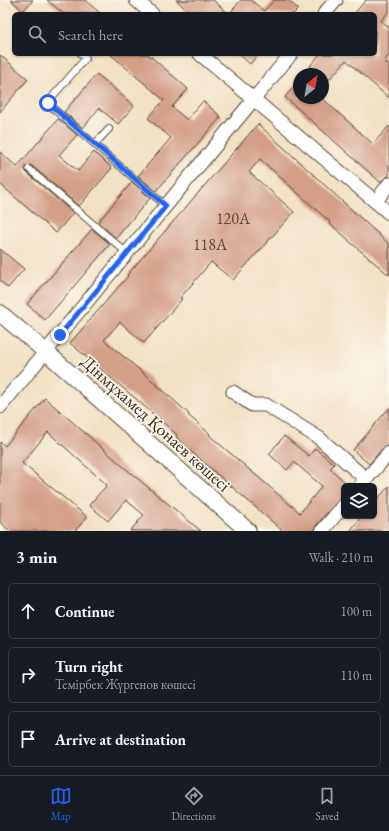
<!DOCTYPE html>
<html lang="en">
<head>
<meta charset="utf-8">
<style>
  :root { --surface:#171b24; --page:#242831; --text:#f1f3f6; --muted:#9ea1a6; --line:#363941; --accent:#2563eb }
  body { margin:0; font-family:"EB Garamond",serif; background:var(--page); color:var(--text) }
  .controls { position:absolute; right:12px; bottom:12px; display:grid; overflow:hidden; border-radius:6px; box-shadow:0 1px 3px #0004 }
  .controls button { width:36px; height:36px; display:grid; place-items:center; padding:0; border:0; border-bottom:1px solid var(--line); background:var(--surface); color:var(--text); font:20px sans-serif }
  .compass { position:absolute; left:293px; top:68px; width:36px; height:36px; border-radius:50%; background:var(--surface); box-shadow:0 1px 3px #0004; rotate:31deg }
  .stop { position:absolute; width:12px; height:12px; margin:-9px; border:3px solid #2563eb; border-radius:50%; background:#fff }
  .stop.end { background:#2563eb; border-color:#fff; box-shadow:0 1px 4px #0008 }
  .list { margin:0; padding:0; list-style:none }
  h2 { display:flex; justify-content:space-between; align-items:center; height:52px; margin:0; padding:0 16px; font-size:17px }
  h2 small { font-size:13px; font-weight:400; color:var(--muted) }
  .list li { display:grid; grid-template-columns:26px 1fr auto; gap:12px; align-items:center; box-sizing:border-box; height:56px; margin:0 8px 8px; padding:0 8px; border:1px solid var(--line); border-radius:6px }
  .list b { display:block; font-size:15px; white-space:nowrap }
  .list p { margin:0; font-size:13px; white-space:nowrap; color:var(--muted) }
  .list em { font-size:13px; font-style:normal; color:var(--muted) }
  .icon { flex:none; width:22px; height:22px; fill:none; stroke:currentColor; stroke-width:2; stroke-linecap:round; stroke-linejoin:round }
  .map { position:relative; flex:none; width:389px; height:531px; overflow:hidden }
  .search { position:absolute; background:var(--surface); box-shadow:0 1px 3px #0004; left:12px; right:12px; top:12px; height:44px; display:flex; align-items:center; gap:10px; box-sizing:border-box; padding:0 14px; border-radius:6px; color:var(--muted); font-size:15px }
  .sheet { height:244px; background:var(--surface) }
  nav { display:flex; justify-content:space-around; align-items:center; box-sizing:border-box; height:56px; border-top:1px solid var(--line); background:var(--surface); font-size:11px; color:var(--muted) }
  nav a { display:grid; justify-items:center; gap:2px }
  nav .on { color:var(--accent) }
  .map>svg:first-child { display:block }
  .building { fill:#d39f87 }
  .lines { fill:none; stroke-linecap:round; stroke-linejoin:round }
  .service-casing { stroke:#564537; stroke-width:8 }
  .minor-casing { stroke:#564537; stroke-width:15 }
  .tertiary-casing { stroke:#564537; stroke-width:18 }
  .service { stroke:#fff; stroke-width:6 }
  .minor { stroke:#fff; stroke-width:13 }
  .tertiary { stroke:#fff; stroke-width:16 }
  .route { stroke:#2563eb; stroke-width:5 }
  .labels { text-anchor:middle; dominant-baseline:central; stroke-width:3.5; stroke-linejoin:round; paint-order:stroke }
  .number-label { font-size:16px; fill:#614738 }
  .street-label { font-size:18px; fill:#3b2a1e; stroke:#fbf7ec }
</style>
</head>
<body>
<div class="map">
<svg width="389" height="531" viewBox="0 0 389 531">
  <rect width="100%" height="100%" fill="#fbf7ec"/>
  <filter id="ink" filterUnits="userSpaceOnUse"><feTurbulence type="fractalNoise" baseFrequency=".025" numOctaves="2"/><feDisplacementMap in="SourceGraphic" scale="8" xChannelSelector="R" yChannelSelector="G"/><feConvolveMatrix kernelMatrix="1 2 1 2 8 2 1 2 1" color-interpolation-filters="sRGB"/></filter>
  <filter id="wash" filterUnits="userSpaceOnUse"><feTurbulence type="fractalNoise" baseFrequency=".012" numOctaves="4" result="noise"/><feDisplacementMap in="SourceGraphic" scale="16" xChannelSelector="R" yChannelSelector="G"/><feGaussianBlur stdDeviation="0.9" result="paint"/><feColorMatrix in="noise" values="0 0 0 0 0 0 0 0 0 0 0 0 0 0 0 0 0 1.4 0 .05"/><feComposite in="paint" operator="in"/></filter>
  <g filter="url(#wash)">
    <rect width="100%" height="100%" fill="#f2e1c3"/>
    <g id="blocks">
      <g class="building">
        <path d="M11 0H33L23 11Z"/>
        <path d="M47 0H85L101 14H64Z"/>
        <path d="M176 0H213L229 14H192Z"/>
        <path d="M241 0H251L264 11 274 0H288L298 9 293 14H229Z"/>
        <path d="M366 0H389V11L381 21 389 27V55L384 61 389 66V98L346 60 328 81 323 77V74H320L310 66 320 54H375V14H354Z"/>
        <path d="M110 54H148L188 89 172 107 187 120 203 101 221 117 156 191 138 176 171 138 148 118 164 100Z"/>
        <path d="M239 54H259L250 64Z"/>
        <path d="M0 55 28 79 0 112Z"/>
        <path d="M97 74 134 106 118 124 99 108 83 128 64 112Z"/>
        <path d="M299 81V98H322L373 144 389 126V176L386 177 380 182 285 97Z"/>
        <path d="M58 119 77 135 59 155 78 171 94 152 112 168 79 206 32 166 29 165 26 166 25 169 26 172 73 213 56 233 0 184V152L17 167Z"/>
        <path d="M258 124 389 244V275L349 241V240L329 223 330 222 260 159 249 172 294 212 233 280 211 262 180 298 182 299 144 343 120 322 104 340 148 377 189 414 188 415 210 434 209 435 300 513 322 486 294 462 287 470 269 454 284 436 309 456 315 448 334 464 330 469 344 481V497L338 500 316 526 314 531H283L195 455 176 437 177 435 135 398 70 343 128 276 127 275 146 253Z"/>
        <path d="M132 182 150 198 116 238 98 222Z"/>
        <path d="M92 229 110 244 45 320 27 304Z"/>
        <path d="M0 249 24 269 8 288 0 281Z"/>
        <path d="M45 398 126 469 201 531H130L144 515 126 500 108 521 89 505 107 485 48 432 22 463 87 517 75 531H10L0 522V442L5 446Z"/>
        <path d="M389 408V445L383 448 369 464 353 450Z"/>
        <path d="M389 486V531H350L362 516H374V503Z"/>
      </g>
    </g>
  </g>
  <g filter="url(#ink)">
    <use href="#blocks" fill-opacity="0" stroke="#564537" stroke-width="1"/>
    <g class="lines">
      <g class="service-casing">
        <g id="service">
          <path d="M81 54 86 58 47 103 166 206"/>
          <path d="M95 144 109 129"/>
          <path d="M29 169 127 253"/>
        </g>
      </g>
      <g class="minor-casing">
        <g id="minor">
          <path d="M136 0 152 14"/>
          <path d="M324 14 336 0"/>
          <path d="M200 54 389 213"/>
          <path d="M376 201 389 184"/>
          <path d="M233 392 252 405H266L319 438 366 479"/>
          <path d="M0 407 291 54"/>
          <path d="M360 486 389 453"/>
          <path d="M322 531 344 505"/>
        </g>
      </g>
      <g class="tertiary-casing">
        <path id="tertiary" d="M0 313 46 352 248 531"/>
      </g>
      <use href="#service" class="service"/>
      <use href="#minor" class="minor"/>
      <use href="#tertiary" class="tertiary"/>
    </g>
  </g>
  <g class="lines" filter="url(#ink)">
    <path class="route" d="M48 103 166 206 60 335"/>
  </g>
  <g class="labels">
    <g class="number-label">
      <text x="233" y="218">120А</text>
      <text x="210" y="244">118А</text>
    </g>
    <g class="street-label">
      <text transform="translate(156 423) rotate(42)">Дінмұхамед Қонаев көшесі</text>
    </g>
  </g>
</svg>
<div class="controls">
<button><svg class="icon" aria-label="layers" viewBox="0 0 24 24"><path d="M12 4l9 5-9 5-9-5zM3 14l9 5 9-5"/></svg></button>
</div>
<svg class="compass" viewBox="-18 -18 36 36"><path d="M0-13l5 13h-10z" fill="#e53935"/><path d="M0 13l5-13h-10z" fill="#9ea1a6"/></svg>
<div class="stop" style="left:48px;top:103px"></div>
<div class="stop end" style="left:60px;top:335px"></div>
<div class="search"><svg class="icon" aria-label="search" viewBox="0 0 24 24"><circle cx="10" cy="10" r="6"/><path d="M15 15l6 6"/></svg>Search here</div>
</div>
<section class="sheet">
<h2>3 min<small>Walk · 210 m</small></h2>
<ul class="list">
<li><svg class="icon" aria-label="ahead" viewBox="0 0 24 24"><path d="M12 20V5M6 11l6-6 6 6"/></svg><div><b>Continue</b></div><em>100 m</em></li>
<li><svg class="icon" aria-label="right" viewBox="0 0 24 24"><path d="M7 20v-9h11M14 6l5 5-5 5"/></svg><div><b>Turn right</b><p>Темірбек Жүргенов көшесі</p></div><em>110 m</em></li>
<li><svg class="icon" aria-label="arrive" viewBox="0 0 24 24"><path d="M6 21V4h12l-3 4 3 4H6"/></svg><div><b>Arrive at destination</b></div></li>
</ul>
</section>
<nav>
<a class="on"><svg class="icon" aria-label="map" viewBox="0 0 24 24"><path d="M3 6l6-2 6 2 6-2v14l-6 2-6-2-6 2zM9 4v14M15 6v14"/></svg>Map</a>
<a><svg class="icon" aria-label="directions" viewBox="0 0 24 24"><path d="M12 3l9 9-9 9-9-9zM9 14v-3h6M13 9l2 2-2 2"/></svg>Directions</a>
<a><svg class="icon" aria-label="saved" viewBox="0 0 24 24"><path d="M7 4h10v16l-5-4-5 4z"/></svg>Saved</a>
</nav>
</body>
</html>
